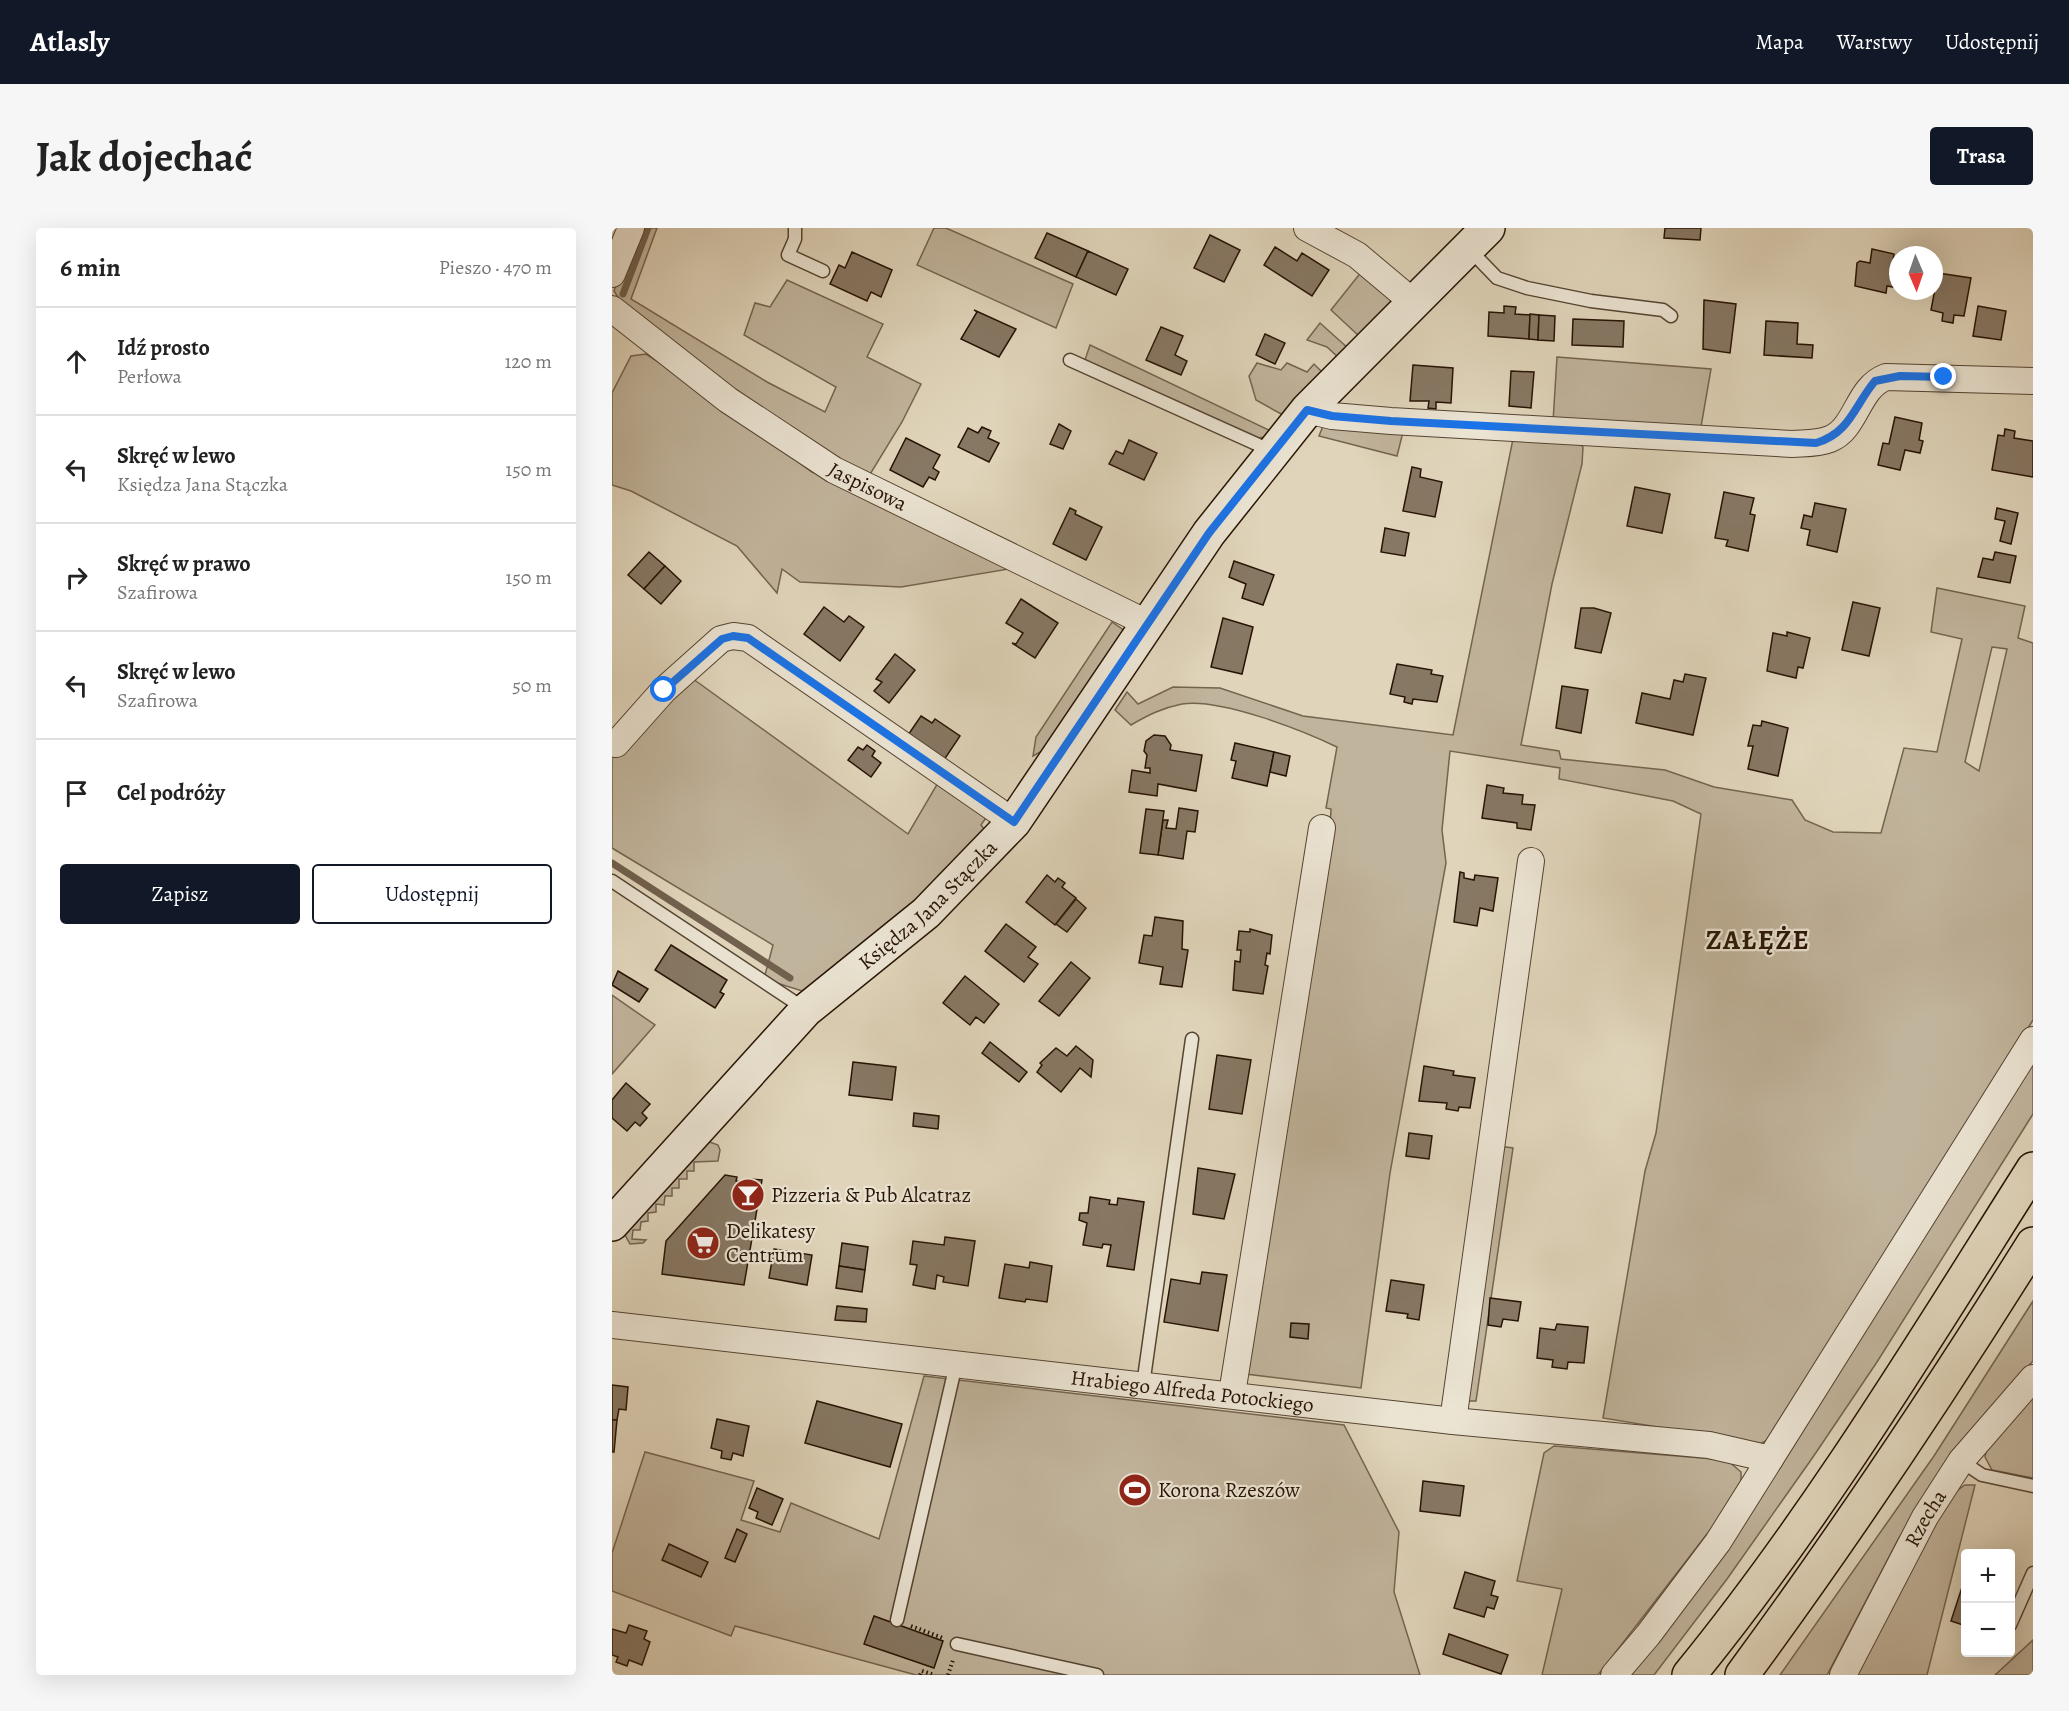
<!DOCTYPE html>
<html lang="pl">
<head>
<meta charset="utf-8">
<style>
  :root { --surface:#fff; --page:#f6f6f6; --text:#222; --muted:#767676; --line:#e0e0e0; --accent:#111827 }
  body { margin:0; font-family:Alegreya,serif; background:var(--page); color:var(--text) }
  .controls { position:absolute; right:18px; bottom:18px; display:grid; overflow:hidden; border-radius:6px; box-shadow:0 6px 24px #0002 }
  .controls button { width:54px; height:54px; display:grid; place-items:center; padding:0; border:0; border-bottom:2px solid var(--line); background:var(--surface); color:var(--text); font:30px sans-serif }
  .compass { position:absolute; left:1277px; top:18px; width:54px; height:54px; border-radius:50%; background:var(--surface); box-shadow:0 6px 24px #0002; rotate:178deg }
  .stop { position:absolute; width:18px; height:18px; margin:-14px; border:4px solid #1a73e8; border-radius:50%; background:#fff }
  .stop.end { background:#1a73e8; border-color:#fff; box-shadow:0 2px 6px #0008 }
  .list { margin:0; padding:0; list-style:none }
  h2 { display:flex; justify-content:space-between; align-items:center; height:78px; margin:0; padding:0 24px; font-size:26px }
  h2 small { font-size:20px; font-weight:400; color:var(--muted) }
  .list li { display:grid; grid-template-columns:39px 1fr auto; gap:18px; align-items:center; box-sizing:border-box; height:108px; padding:0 24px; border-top:2px solid var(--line) }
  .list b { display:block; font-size:22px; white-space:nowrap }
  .list p { margin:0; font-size:20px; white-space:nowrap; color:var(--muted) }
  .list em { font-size:20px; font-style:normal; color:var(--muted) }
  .actions { display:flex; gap:12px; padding:18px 24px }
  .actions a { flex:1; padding:14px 0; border:2px solid var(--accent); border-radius:6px; text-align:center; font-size:21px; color:var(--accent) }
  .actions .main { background:var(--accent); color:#fff }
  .icon { flex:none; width:33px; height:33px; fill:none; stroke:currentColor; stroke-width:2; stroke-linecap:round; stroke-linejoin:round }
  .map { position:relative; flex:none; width:1421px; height:1447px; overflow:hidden; border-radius:6px }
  header { display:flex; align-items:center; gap:36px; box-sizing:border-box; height:84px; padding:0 30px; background:var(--accent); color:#fff }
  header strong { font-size:28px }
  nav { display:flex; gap:33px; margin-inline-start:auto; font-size:21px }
  .intro { display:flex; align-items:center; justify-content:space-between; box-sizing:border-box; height:144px; padding:0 36px }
  h1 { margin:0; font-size:42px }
  .button { padding:15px 27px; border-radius:6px; background:var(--accent); color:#fff; font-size:21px; font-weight:700 }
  main { display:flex; gap:36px; padding:0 36px }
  aside { flex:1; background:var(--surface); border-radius:6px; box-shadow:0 6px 24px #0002 }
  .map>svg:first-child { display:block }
  .green { fill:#c1b49c; stroke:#746450; stroke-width:1.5; fill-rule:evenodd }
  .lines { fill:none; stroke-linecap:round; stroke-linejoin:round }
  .stream { stroke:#70604d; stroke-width:7 }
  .building { fill:#877864; stroke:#271305; stroke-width:1.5 }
  .lane-casing { stroke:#554432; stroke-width:15 }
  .street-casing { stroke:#554432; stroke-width:28 }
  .secondary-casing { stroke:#271305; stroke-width:36 }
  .primary-casing { stroke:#271305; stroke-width:36 }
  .path { stroke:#271305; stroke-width:4; stroke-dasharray:1.5 3; stroke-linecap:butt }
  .lane { stroke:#ebe4d3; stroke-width:12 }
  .street { stroke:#ebe4d3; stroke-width:26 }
  .secondary { stroke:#ebe4d3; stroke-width:33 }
  .primary { stroke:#e0d5bb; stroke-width:33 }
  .route { stroke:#1a73e8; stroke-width:8 }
  .labels { text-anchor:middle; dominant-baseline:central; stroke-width:4.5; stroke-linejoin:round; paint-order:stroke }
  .street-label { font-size:21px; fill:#271305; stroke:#ebe4d3 }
  .poi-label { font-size:21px; fill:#271305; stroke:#ebe4d3; text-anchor:start }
  .district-label { font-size:27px; font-weight:bold; letter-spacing:1.5px; fill:#271305; stroke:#ebe4d3 }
</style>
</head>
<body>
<header>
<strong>Atlasly</strong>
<nav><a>Mapa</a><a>Warstwy</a><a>Udostępnij</a></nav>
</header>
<div class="intro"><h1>Jak dojechać</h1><a class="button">Trasa</a></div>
<main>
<aside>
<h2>6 min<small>Pieszo · 470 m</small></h2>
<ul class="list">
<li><svg class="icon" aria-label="ahead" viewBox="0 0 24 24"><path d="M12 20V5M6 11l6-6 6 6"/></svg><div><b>Idź prosto</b><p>Perłowa</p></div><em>120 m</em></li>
<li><svg class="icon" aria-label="left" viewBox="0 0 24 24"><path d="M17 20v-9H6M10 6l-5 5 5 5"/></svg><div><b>Skręć w lewo</b><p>Księdza Jana Stączka</p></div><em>150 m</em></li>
<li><svg class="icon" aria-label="right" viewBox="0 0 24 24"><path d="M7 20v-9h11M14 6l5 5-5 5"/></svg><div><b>Skręć w prawo</b><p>Szafirowa</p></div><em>150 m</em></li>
<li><svg class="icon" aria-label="left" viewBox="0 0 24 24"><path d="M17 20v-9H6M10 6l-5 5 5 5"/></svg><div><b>Skręć w lewo</b><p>Szafirowa</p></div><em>50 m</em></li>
<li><svg class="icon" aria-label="arrive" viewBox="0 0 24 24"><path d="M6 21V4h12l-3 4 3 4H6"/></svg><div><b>Cel podróży</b></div></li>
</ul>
<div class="actions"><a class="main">Zapisz</a><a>Udostępnij</a></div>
</aside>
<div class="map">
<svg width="1421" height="1447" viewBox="0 0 1421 1447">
  <rect width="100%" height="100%" fill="#e0d5bb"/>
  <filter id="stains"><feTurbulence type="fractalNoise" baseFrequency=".00333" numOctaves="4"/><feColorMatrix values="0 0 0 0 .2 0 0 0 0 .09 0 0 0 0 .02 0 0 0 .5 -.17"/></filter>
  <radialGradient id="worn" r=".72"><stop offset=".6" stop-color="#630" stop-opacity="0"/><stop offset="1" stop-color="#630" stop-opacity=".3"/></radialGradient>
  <g class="green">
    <path d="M24 0H45L19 71 155 154 213 184 224 159 132 107 143 75 158 79 175 52 271 96 255 129 309 156 290 194 257 248 115 163 11 77 2 63Z"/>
    <path d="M322 0H334L461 56 444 100 305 37Z"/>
    <path d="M750 43 781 70 775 81 748 109 719 82Z"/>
    <path d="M708 95 737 121 728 131 715 119 695 112Z"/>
    <path d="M478 117 659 203 655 209 644 210 473 132Z"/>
    <path d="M34 126 81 156 200 244 230 255 403 340 289 359 188 354 170 341 165 365 125 318 19 263 0 257V165L19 128Z"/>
    <path d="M945 129 1099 141 1089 199 941 194Z"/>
    <path d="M645 135 669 142 675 135 695 144 702 136 712 146 671 187 644 172 637 148Z"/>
    <path d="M711 198 791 204 785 228 707 208Z"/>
    <path d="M902 206 962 211 971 219 970 236 940 356 909 517 947 523 949 531 1053 542 1102 559 1180 572 1193 592 1221 604 1269 605 1292 520 1325 524 1350 411 1319 404 1325 360 1413 378 1406 410 1421 415V792L1159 1210 1148 1216 991 1190 1033 943 1044 905 1089 586 1061 573 947 551 948 540 838 523 830 602 834 635 778 945 749 1160 634 1146 716 633 719 581 714 580 725 519C690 502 608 470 570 476 550 480 536 487 519 497L503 482 515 464 526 476 561 459 608 460 691 488 841 507ZM1380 419 1395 421 1367 543 1353 534Z"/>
    <path d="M500 394 513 403 439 518 421 528 424 509Z"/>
    <path d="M77 448 296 606 327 553 376 587 369 597 375 605C321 664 257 718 190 763L165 755 153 747 161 717 0 620V519Z"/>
    <path d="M0 767 43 797 0 846Z"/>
    <path d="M1421 827V886L1265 1134 1201 1229 1115 1351 1042 1447H1012Z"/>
    <path d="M95 913 106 917 108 922 106 933 82 934V943H75V951H67V960H60V968H53L52 977 44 976V984L36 985V993L29 994 28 1002H21L20 1011 34 1012 31 1015 18 1016 13 1007Z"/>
    <path d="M886 918 901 920 864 1173H850Z"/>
    <path d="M1421 1073V1133L1365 1195 1287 1310 1215 1447H1168L1322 1228Z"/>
    <path d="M312 1148 732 1197 787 1304 782 1364 808 1447H304L123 1398 119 1408 0 1363V1325L33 1224 142 1253 129 1292 168 1304 179 1275 267 1311Z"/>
    <path d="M1421 1167V1250L1380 1242 1373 1229 1375 1218Z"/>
    <path d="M942 1218 1115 1232 1129 1244V1254L1102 1297 986 1447H930L950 1361 905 1353 932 1225Z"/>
    <path d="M1353 1257H1363L1315 1447H1241L1340 1266Z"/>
    <path d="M1421 1412V1447H1383Z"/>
  </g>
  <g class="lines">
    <g class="stream">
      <path d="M11 66 36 0"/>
      <path d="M0 635 178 750"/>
    </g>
  </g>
  <g class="building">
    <path d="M1053 0H1089L1088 12 1052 10Z"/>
    <path d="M435 5 476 23 464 49 423 30Z"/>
    <path d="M598 7 628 22 612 54 582 40Z"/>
    <path d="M663 19 685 33 690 25 717 42 700 68 652 37Z"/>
    <path d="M1260 21 1282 26 1281 33 1286 34V60L1275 58 1274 65 1243 58 1245 35 1248 33 1258 35Z"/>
    <path d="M476 23 516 41 504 67 464 49Z"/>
    <path d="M240 24 280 42 269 69 259 64 255 73 218 56 227 37 233 40Z"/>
    <path d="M1326 45 1359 50 1352 88 1342 87 1341 95 1330 93 1331 85 1319 82Z"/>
    <path d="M1092 72 1124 76 1118 125 1091 121Z"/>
    <path d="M892 78 904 79 903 86 918 87 917 111 876 108 877 84 892 85Z"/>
    <path d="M1366 78 1394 83 1389 112 1361 108Z"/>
    <path d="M362 82 404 101 387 129 349 111 365 84Z"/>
    <path d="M918 86 927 87 926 112 917 111Z"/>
    <path d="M927 87 943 88 942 113 926 112Z"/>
    <path d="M961 91 1012 93 1011 119 960 117Z"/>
    <path d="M1154 93 1186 95 1185 116 1201 117 1200 130 1152 127Z"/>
    <path d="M549 99 571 108 563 127 575 133 569 147 534 132Z"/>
    <path d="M653 106 673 115 663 136 644 127Z"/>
    <path d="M801 137 841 140 839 175 824 174V181L816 180 817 173H798Z"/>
    <path d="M899 143 922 144 919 180 897 178Z"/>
    <path d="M1283 189 1310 195 1307 212 1311 213 1308 225 1293 222 1288 242 1266 237 1271 215 1277 216Z"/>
    <path d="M447 196 459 203 451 221 438 216Z"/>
    <path d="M370 199 379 203 376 210 387 215 377 234 346 219 356 200 366 205Z"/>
    <path d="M1393 201 1403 203 1402 210 1421 213V249L1380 242 1386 207 1392 208Z"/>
    <path d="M294 210 328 227 321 240 327 244 323 252 317 249 311 259 278 242Z"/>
    <path d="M517 212 545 225 532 252 497 236 504 223 511 226Z"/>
    <path d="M800 239 809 241 808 249 830 254 823 289 791 283Z"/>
    <path d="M1023 259 1058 266 1050 305 1015 298Z"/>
    <path d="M1112 264 1142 270 1138 286 1143 287 1136 323 1114 318 1116 312 1103 310Z"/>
    <path d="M1203 275 1234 281 1225 324 1195 317 1198 302 1189 300 1192 287 1200 289Z"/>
    <path d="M458 280 464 283 463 286 490 299 474 332 441 316Z"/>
    <path d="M1385 280 1406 285 1399 316 1388 313 1393 293 1383 291Z"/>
    <path d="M773 300 797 305 793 328 769 324Z"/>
    <path d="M37 324 53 338 32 361 16 347Z"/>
    <path d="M1383 324 1404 328 1398 355 1366 349 1371 330 1381 332Z"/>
    <path d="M622 333 662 347 651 377 630 370 634 356 617 349Z"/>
    <path d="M53 338 69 353 49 376 32 361Z"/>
    <path d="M409 371 446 395 423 430 400 415 404 416 411 405 394 395Z"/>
    <path d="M1241 374 1268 380 1257 428 1230 422Z"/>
    <path d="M212 379 232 394 237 388 252 399 228 433 192 406Z"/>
    <path d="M969 380H982L999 385 989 425 963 420Z"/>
    <path d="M611 390 641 399 630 446 599 439Z"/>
    <path d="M1175 404 1198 410 1191 440 1186 439 1184 450 1155 443 1161 405 1175 408Z"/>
    <path d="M283 426 303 442 277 475 262 463 270 454 264 451Z"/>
    <path d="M785 436 820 442 819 446 831 448 825 474 801 471 800 476 792 474 793 469 778 466Z"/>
    <path d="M1073 446 1094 450 1081 507 1024 495 1030 465 1058 471 1062 452 1071 454Z"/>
    <path d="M950 458 976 462 969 505 944 500Z"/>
    <path d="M309 488 320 495 323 491 348 508 332 532 296 507Z"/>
    <path d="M1150 493 1176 500 1166 548 1136 541 1141 518H1136L1141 497 1149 498Z"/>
    <path d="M542 507 553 508 559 517 558 522 590 527 584 563 546 556 545 568 517 564 520 542 538 545V540H533L535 527 532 523 534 513Z"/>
    <path d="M623 515 662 524 655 558 620 550 624 533 619 532Z"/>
    <path d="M255 517 263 523 260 528 269 535 259 549 236 532 246 519 251 522Z"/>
    <path d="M662 524 678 528 674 548 658 544Z"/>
    <path d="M875 557 892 560 891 565 911 567 910 576 923 577 919 602 905 600V595L870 590Z"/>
    <path d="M567 580 586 583 583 604 575 603 571 631 546 627 551 592H556L554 600 564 601Z"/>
    <path d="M534 581 552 583 546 627 528 625Z"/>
    <path d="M848 644 852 645V650L862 652 863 647 886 650 881 683 868 680 865 698 842 694Z"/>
    <path d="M435 647 443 654 446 650 453 655 450 659 464 670 443 697 414 674Z"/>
    <path d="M464 671 474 680 455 704 444 696Z"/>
    <path d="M543 689 571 693 570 721 576 722 570 759 548 756 551 739 527 735 532 707 540 708Z"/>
    <path d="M394 696 424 719 416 729 426 736 412 754 373 723Z"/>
    <path d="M638 701 660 707 658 726 655 725 653 737 656 738 651 766 621 762 623 733 628 734 629 722H625L627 703 638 704Z"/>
    <path d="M59 717 115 752 108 764 112 766 103 780 43 742Z"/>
    <path d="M459 734 478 750 447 788 427 773Z"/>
    <path d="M6 743 36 761 27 774 0 757Z"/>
    <path d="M353 748 387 776 372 795 364 789 358 797 331 775Z"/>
    <path d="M378 814 415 844 407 854 370 825Z"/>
    <path d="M464 818 481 832 479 849 468 840 449 864 425 844 430 837 428 835 444 820 455 828Z"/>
    <path d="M605 827 639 832 630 886 597 881Z"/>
    <path d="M241 834 284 839 280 872 237 867Z"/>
    <path d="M812 838 842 843 841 847 863 850 858 880 847 879 846 883 834 881 835 875 807 873Z"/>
    <path d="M14 855 38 876 30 885 35 890 28 898 23 894 15 903 0 890V872Z"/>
    <path d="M302 885 327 888 326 901 301 898Z"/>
    <path d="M797 905 820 908 817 931 794 928Z"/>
    <path d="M586 940 623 946 612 991 581 986Z"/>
    <path d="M113 947 125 949 124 953 136 955 137 951 150 952 132 1057 50 1046 54 1013Z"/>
    <path d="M478 969 498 972 497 976 505 977 506 970 532 974 522 1042 495 1038 499 1017 491 1016 490 1020 471 1017 475 995 467 992 468 985H476Z"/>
    <path d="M333 1009 363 1013 356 1058 331 1054 332 1049 325 1047 323 1061 301 1057 305 1037 298 1036 301 1013 332 1017Z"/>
    <path d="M230 1015 256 1019 253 1042 227 1038Z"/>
    <path d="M162 1021 200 1027 195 1057 157 1050Z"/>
    <path d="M418 1034 440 1038 435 1074 414 1071 413 1074 387 1070 393 1036 417 1040Z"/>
    <path d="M227 1038 253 1042 250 1064 224 1060Z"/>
    <path d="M590 1044 615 1047 606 1103 552 1094 559 1051 588 1056Z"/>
    <path d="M779 1052 812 1057 807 1092 795 1090 796 1086 774 1083Z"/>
    <path d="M878 1070 909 1074 906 1093 891 1091 889 1099 876 1097Z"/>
    <path d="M225 1078 255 1081 254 1094 223 1092Z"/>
    <path d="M679 1095 697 1096 696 1111 678 1109Z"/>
    <path d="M945 1096 976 1099 972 1135 956 1134 955 1141 940 1139 941 1132 925 1130 928 1100 943 1102Z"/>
    <path d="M0 1157 16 1159 14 1182 7 1181 5 1192H0Z"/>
    <path d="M205 1173 290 1196 278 1239 193 1215Z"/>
    <path d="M105 1191 137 1198 131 1228 121 1225 119 1232 109 1230 110 1223 99 1220Z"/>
    <path d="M0 1192H5L2 1224H0Z"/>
    <path d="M811 1253 852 1258 848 1288 808 1283Z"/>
    <path d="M145 1260 171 1271 160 1297 144 1290 146 1284 137 1280Z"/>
    <path d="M125 1301 135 1306 123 1334 113 1330Z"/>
    <path d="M57 1316 96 1334 89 1349 50 1332Z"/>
    <path d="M853 1344 883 1353 879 1367 886 1369 882 1381 875 1379 872 1389 842 1380Z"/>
    <path d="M1354 1347V1398L1339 1393Z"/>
    <path d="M262 1388 331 1413 322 1440 252 1416Z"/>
    <path d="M17 1397 35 1403 32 1411 38 1414 30 1437 17 1432 15 1438 4 1434 6 1429 0 1427V1401L14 1405Z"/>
    <path d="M837 1406 896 1427 889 1446 831 1426Z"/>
  </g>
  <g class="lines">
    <g class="lane-casing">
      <g id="lane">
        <path d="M183 0V11L176 27 211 43"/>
        <path d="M857 21 885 50 915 60 979 73 1051 82 1059 88"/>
        <path d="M458 132 660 223"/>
        <path d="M0 653 193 781"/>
        <path d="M531 1157 580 811"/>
        <path d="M1349 1233 1370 1247 1421 1258"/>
        <path d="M285 1392 344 1136"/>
        <path d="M1398 1397 1421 1345"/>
        <path d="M345 1416 485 1447"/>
      </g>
    </g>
    <g class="street-casing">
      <g id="street">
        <path d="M695 0 745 27 801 74"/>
        <path d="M0 46 19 0"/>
        <path id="s1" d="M0 81 116 172 222 242 537 396"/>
        <path d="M695 182 720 188 779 193 1180 216C1193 215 1206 216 1218 211 1245 200 1245 160 1274 149L1421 153"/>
        <path d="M4 516 52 462 109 411 121 408 136 410 402 594"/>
        <path id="s2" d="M0 1097 841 1193 1097 1217 1158 1231"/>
        <path d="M620 1166 710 600"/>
        <path d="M841 1193 919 633"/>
        <path d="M1002 1447 1036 1407 1106 1314 1421 812"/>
        <path id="s3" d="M1231 1447 1313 1289 1349 1233 1421 1150"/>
      </g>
    </g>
    <g class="secondary-casing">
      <g id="secondary">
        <path id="s4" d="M0 996 194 782 314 685 402 594 597 305 695 182 876 0"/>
      </g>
    </g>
    <g class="primary-casing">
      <g id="primary">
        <path d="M1077 1447C1206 1289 1312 1113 1421 941"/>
        <path d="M1130 1447C1233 1307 1329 1163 1421 1016"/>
      </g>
    </g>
    <g class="path">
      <path d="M299 1398 331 1410"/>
      <path d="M308 1447 310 1443 323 1447"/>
      <path d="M336 1447 341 1432"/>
    </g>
    <use href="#lane" class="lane"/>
    <use href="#street" class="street"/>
    <use href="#secondary" class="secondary"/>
    <use href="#primary" class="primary"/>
  </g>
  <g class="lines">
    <path class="route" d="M52 462 110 411 121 408 136 410 402 594 597 305 695 182 720 188 779 193 1204 215C1238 205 1242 178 1263 153L1288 148 1332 149"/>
  </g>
  <defs>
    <g id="bar-disc" transform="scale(1.725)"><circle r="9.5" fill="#8f2418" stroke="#ebe4d3"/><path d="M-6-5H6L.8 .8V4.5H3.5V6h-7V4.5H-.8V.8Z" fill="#fff"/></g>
    <g id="supermarket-disc" transform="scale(1.725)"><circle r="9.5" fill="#8f2418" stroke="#ebe4d3"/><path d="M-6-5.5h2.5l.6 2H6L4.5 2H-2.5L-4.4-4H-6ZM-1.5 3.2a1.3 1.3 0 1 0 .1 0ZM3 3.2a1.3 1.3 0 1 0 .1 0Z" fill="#fff"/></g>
    <g id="stadium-disc" transform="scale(1.725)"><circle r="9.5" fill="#8f2418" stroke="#ebe4d3"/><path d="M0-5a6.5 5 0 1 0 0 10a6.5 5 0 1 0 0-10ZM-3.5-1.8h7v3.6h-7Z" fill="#fff"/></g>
  </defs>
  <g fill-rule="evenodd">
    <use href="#bar-disc" x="136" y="967"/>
    <use href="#supermarket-disc" x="91" y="1015"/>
    <use href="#stadium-disc" x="523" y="1262"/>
  </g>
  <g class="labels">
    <g class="street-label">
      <text stroke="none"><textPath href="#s1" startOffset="312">Jaspisowa</textPath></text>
      <text stroke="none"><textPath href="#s4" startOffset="450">Księdza Jana Stączka</textPath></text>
      <text stroke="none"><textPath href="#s2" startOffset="584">Hrabiego Alfreda Potockiego</textPath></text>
      <text stroke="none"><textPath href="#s3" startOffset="177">Rzecha</textPath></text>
    </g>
    <g class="poi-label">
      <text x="159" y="967">Pizzeria &amp; Pub Alcatraz</text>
      <text x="114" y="1003">Delikatesy<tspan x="114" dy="24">Centrum</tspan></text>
      <text x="546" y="1262">Korona Rzeszów</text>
    </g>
    <g class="district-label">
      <text x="1146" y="712">ZAŁĘŻE</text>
    </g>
  </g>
  <rect width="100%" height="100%" filter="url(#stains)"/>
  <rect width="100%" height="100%" fill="url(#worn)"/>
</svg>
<div class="controls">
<button>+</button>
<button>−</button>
</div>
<svg class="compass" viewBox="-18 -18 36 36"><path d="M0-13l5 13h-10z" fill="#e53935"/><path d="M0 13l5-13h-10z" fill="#767676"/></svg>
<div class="stop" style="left:52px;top:462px"></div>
<div class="stop end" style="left:1332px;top:149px"></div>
</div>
</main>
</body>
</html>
